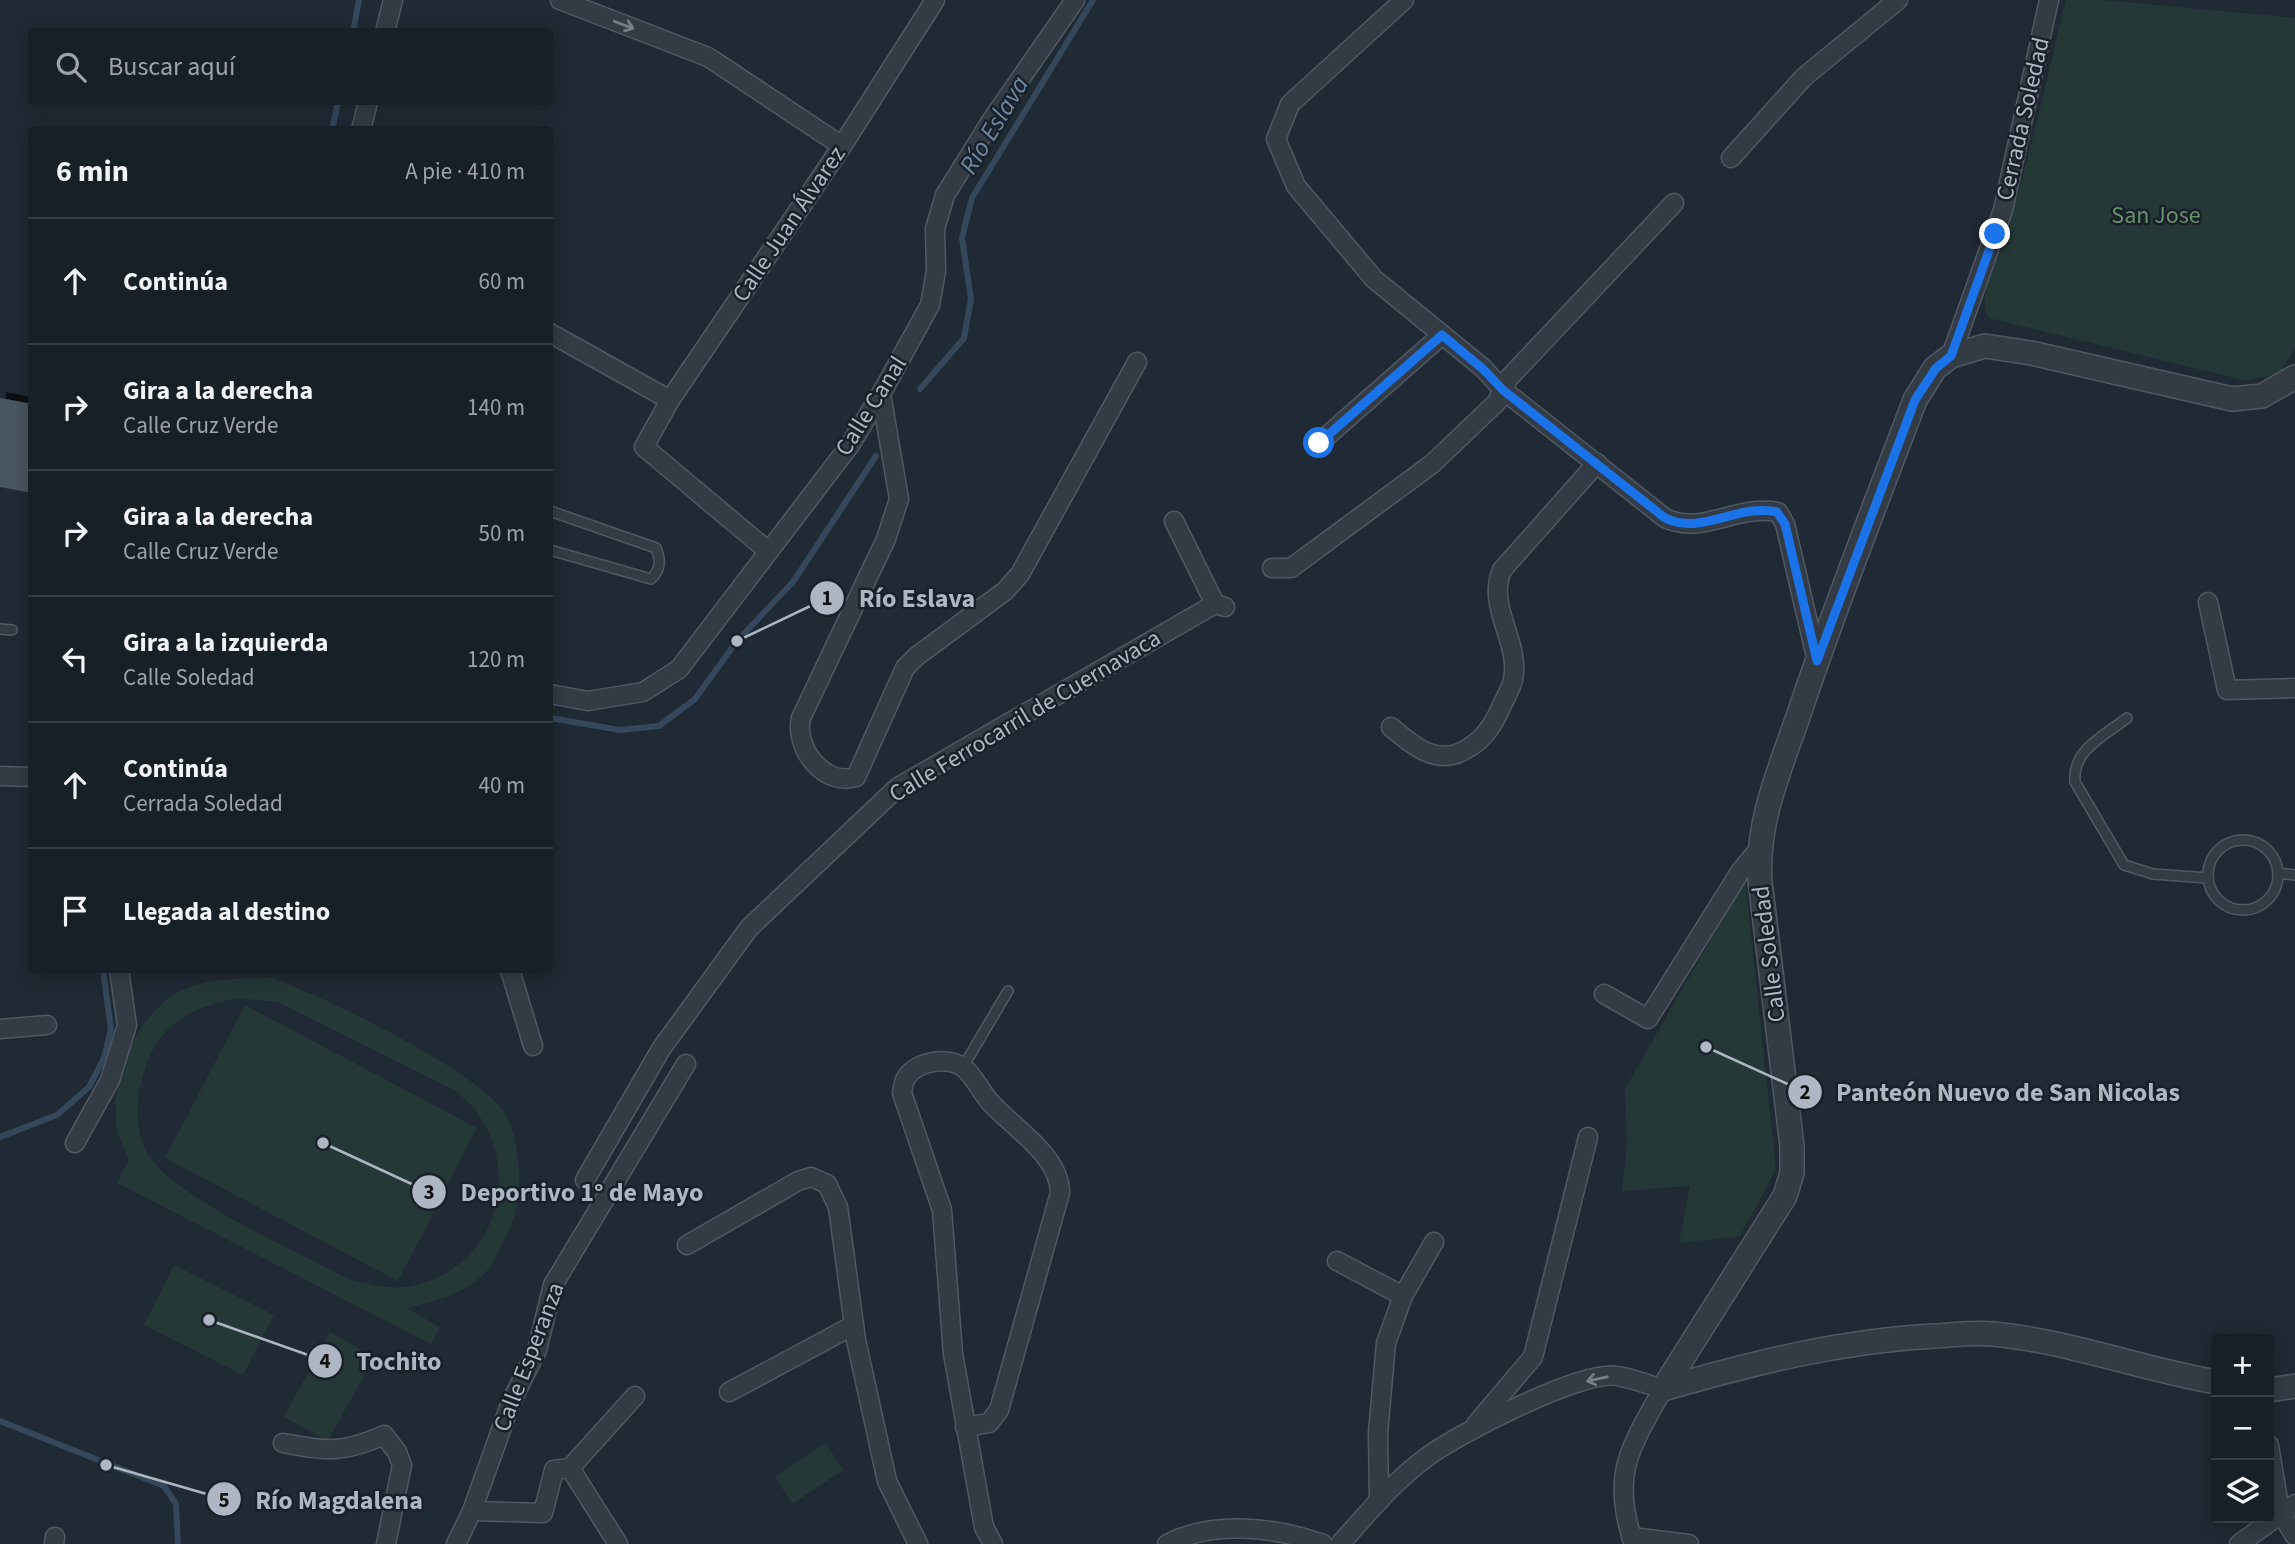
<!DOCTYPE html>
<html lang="es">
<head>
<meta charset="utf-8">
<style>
  :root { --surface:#182027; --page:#252d33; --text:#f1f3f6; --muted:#9fa3a7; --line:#363e44 }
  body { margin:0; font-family:"Source Sans 3",sans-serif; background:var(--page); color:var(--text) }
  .controls { position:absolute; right:21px; bottom:21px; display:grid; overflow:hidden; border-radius:7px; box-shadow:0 4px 18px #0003 }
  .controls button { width:63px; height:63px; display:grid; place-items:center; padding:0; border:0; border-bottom:2px solid var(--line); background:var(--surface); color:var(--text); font:35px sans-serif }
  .stop { position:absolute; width:21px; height:21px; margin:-16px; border:5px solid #1a73e8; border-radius:50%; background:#fff }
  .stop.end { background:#1a73e8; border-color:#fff; box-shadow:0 2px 7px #0008 }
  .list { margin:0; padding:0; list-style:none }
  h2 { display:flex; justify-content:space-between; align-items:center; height:91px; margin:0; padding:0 28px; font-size:30px }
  h2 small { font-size:23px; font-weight:400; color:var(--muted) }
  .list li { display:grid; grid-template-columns:46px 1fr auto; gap:21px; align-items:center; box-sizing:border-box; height:126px; padding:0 28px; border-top:2px solid var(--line) }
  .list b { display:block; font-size:26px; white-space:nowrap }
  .list p { margin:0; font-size:23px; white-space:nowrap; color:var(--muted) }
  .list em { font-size:23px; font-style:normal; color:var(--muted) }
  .icon { flex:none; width:38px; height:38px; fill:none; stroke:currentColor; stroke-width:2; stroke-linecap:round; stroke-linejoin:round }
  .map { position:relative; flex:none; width:2295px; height:1544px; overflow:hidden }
  .search { position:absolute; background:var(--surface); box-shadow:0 4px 18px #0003; left:28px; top:28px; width:525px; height:77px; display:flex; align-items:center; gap:18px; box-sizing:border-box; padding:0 24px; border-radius:7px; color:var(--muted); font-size:26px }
  .panel { position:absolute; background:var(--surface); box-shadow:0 4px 18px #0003; left:28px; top:126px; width:525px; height:847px; border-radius:7px }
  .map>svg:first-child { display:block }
  .green { fill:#243837; fill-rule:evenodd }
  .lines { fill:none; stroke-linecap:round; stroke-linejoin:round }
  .stream { stroke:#34475b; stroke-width:6 }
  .building { fill:#485460; filter:url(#shadow) }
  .service-casing { stroke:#505963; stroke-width:12 }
  .minor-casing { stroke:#505963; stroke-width:21 }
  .tertiary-casing { stroke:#505963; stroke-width:26 }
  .service { stroke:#333b45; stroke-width:9 }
  .minor { stroke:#333b45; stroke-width:18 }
  .tertiary { stroke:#333b45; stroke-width:23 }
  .oneway { stroke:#767f8a }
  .route { stroke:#1a73e8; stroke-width:9 }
  .labels { text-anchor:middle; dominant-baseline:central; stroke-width:5; stroke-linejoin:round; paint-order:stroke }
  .street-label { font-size:24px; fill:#adb6c2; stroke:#192029 }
  .park-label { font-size:24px; fill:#66916d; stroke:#192029 }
  .water-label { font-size:26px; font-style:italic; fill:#6f89a5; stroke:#192029 }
  .leader { fill:none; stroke:#adb6c2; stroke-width:2.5 }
  .callout-dot { fill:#adb6c2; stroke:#192029; stroke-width:2.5 }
  .mark-label { font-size:21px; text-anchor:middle; font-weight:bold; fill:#111 }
  .callout-label { font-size:26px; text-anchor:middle; font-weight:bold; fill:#adb6c2; stroke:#192029; stroke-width:5; stroke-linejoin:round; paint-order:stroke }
</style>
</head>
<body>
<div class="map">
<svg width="2295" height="1544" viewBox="0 0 2295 1544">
  <defs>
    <filter id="shadow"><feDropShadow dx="6" dy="-6" stdDeviation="0" flood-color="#0009"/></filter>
  </defs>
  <rect width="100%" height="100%" fill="#202a34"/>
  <g class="green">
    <path d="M2066 0H2103L2295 18V349L2278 375 2243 380 1989 318C1977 300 1992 274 1998 256 2027 173 2045 86 2066 0Z"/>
    <path d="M1745 880 1776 1169 1740 1236 1679 1243 1690 1186 1622 1191 1627 1144 1625 1089Z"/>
    <path d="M272 978C321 995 478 1071 504 1112 523 1141 524 1205 507 1235 501 1246 495 1262 486 1272 465 1294 434 1302 406 1308L440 1327 431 1344 117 1183 129 1160C125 1150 119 1139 117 1129 109 1083 133 1022 172 996 201 977 240 979 272 978ZM236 998 278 1002 456 1091C463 1098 472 1105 478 1114 522 1178 494 1265 417 1285 394 1291 370 1285 348 1279 300 1253 176 1198 149 1156 133 1131 136 1095 145 1069 161 1021 191 1009 236 998Z"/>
    <path d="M245 1005 477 1128 398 1281 165 1158Z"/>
    <path d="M174 1265 274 1315 243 1375 144 1325Z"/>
    <path d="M330 1332 374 1357 328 1441 284 1417Z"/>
    <path d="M826 1443 843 1470 792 1504 775 1477Z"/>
  </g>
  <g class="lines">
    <g class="stream">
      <path d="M353 32 359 0"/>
      <path d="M332 130 338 102"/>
      <path d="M920 389 964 338 971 299 962 238 972 198 1093 0"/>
      <path d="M550 718 620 730 659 726 695 699 737 641 793 582 876 456"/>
      <path d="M0 1137 57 1115 89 1087 104 1058 111 1029 103 970"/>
      <path d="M0 1421 164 1486 176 1504 178 1544"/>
    </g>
  </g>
  <path class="building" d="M0 398 32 404V493L0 487Z"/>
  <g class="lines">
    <g class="service-casing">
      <g id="service">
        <path d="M550 511 656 548C661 561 661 569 651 579L550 550"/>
        <path d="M0 629 12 630"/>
        <path d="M2127 718C2104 736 2072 750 2075 782L2124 865 2153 874 2208 878"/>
        <circle cx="2243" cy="875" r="35"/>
        <path d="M2278 873 2295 875"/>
        <path d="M963 1067 1008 991"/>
      </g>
    </g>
    <g class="minor-casing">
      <g id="minor">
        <path d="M560 0 708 57 842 146"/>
        <path d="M1404 0 1290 104 1276 139 1296 186 1374 279 1483 368 1503 390 1665 518C1702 536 1737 504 1778 512L1785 524 1817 661"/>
        <path d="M385 32 393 0"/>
        <path d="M361 130 368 102"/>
        <path d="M1731 158 1804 77 1898 0"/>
        <path d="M550 333 670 400"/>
        <path d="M1951 356 2003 210 2049 0"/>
        <path d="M881 394 899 499 886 539 801 718C794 748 824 787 856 777L905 668 917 656 1005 591 1020 574 1137 362"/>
        <path d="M1319 443 1442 335"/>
        <path d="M1174 521 1215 604"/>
        <path d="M768 551 644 447 670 400 842 146 935 0"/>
        <path d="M1272 568H1291L1432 464 1497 402 1508 379 1674 203"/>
        <path d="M2208 602 2227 690 2295 688"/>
        <path d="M550 694 588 701 643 692 679 669 850 445 881 394 930 305 936 271 935 229 945 195 991 121 1075 0"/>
        <path d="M1391 727C1415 748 1440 768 1470 747 1486 737 1495 722 1502 705 1506 697 1511 688 1513 680 1521 642 1486 607 1502 570L1597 463"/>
        <path d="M0 776 32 777"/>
        <path d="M510 970 533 1046"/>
        <path d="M1604 994 1648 1019 1740 872 1758 850"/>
        <path d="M0 1029 47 1025"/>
        <path d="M75 1143 110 1080 127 1025 119 970"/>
        <path d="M585 1180 661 1049 749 928 898 787 1215 604 1225 607"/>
        <path d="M687 1245 798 1181 811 1177 827 1184 838 1207 856 1340 887 1481 918 1544"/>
        <path d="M1337 1261 1403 1296 1386 1343 1378 1433 1379 1501"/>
        <path d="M1403 1296 1434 1242"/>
        <path d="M729 1392 854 1325"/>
        <path d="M1476 1424 1533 1357 1588 1137"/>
        <path d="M965 1427 989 1423 999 1410 1060 1193C1060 1155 1013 1128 990 1102 981 1092 974 1076 964 1068 948 1056 916 1061 906 1078 903 1082 903 1089 902 1093L942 1210 953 1354 984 1527 993 1544"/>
        <path d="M283 1443C327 1451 341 1454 384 1435L397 1452 402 1465 386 1544"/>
        <path d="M2269 1445 2280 1512 2295 1536"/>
        <path d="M570 1468 618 1544"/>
        <path d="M472 1511 543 1513 554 1470 570 1468 635 1396"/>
        <path d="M1631 1537 1689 1544"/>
        <path d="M54 1544 55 1537"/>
        <path d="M456 1544 472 1511 511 1402 537 1350 553 1285 686 1064"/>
        <path d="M1167 1544C1213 1520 1275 1527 1323 1544"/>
        <path d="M1340 1544C1367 1514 1394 1481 1427 1457 1458 1434 1581 1370 1617 1376 1632 1378 1648 1385 1663 1389 1630 1448 1610 1475 1634 1544"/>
        <path d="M2239 1544 2295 1504"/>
      </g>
    </g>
    <g class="tertiary-casing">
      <g id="tertiary">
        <path d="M1663 1389 1785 1196 1792 1173V1146L1760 881C1756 821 1781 767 1800 711 1835 606 1876 503 1915 400L1935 368 1951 356 1985 346 2031 353 2232 399 2262 396 2295 377"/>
        <path d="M1663 1389C1753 1363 1840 1341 1934 1336 1953 1335 1974 1332 1993 1334 2068 1341 2141 1369 2216 1382"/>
        <path d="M2269 1390 2295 1386"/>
      </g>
    </g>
    <use href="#service" class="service"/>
    <use href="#minor" class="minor"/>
    <use href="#tertiary" class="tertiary"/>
  </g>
  <defs><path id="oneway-shaft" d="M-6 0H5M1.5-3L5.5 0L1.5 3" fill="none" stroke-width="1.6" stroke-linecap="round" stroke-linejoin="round" transform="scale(1.75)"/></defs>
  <g class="oneway">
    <use href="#oneway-shaft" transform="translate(624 25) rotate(21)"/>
    <use href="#oneway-shaft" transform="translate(1597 1379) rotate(168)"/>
  </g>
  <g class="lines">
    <path class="route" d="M1319 443 1442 335 1483 369 1503 390 1665 518C1702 536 1737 503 1777 512L1785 524 1817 661 1915 400 1936 368 1951 356 1995 234"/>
  </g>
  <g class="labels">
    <g class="street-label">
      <text transform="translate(2023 119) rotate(-77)">Cerrada Soledad</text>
      <text transform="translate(789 224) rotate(-56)">Calle Juan Álvarez</text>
      <text transform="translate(871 406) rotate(-58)">Calle Canal</text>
      <text transform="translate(1025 716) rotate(-31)">Calle Ferrocarril de Cuernavaca</text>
      <text transform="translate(1769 954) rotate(-97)">Calle Soledad</text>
      <text transform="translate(529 1357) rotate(-69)">Calle Esperanza</text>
    </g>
    <g class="park-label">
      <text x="2156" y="215">San Jose</text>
    </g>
    <g class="water-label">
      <text transform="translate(994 125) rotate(-59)">Río Eslava</text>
    </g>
  </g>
  <path class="leader" d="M737 641L827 598M1706 1047L1805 1092M323 1143L429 1192M209 1320L325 1361M106 1465L224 1499"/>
  <g class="callout-dot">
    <circle cx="737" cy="641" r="7"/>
    <circle cx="1706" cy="1047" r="7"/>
    <circle cx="323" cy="1143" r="7"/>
    <circle cx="209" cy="1320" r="7"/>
    <circle cx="106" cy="1465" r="7"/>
    <circle cx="827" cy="598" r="18"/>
    <circle cx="1805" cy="1092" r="18"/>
    <circle cx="429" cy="1192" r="18"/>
    <circle cx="325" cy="1361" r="18"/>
    <circle cx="224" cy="1499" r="18"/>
  </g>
  <g class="mark-label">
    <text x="827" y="605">1</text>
    <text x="1805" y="1099">2</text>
    <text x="429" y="1199">3</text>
    <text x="325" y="1368">4</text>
    <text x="224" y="1507">5</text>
  </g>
  <g class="callout-label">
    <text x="917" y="607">Río Eslava</text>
    <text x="2008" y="1101">Panteón Nuevo de San Nicolas</text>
    <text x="582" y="1201">Deportivo 1° de Mayo</text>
    <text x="399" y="1370">Tochito</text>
    <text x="339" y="1509">Río Magdalena</text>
  </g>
</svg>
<div class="controls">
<button>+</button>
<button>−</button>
<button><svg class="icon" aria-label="layers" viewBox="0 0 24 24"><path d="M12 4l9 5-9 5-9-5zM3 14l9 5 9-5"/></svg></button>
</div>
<div class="stop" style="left:1319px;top:443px"></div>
<div class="stop end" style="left:1995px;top:234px"></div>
<div class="search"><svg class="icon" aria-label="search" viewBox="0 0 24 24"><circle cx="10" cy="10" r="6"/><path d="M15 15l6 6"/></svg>Buscar aquí</div>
<section class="panel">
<h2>6 min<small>A pie · 410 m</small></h2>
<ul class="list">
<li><svg class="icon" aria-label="ahead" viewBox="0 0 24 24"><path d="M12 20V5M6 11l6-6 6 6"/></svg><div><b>Continúa</b></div><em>60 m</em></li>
<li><svg class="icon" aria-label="right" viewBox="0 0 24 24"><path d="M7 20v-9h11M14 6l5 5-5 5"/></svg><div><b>Gira a la derecha</b><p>Calle Cruz Verde</p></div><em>140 m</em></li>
<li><svg class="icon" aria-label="right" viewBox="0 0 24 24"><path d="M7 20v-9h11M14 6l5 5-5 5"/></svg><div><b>Gira a la derecha</b><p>Calle Cruz Verde</p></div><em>50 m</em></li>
<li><svg class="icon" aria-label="left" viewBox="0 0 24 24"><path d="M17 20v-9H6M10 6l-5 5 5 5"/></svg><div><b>Gira a la izquierda</b><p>Calle Soledad</p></div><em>120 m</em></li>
<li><svg class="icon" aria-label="ahead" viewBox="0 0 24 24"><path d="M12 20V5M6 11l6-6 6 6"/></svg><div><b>Continúa</b><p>Cerrada Soledad</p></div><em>40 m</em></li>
<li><svg class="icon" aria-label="arrive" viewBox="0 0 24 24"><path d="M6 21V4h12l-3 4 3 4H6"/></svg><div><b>Llegada al destino</b></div></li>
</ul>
</section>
</div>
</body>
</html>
